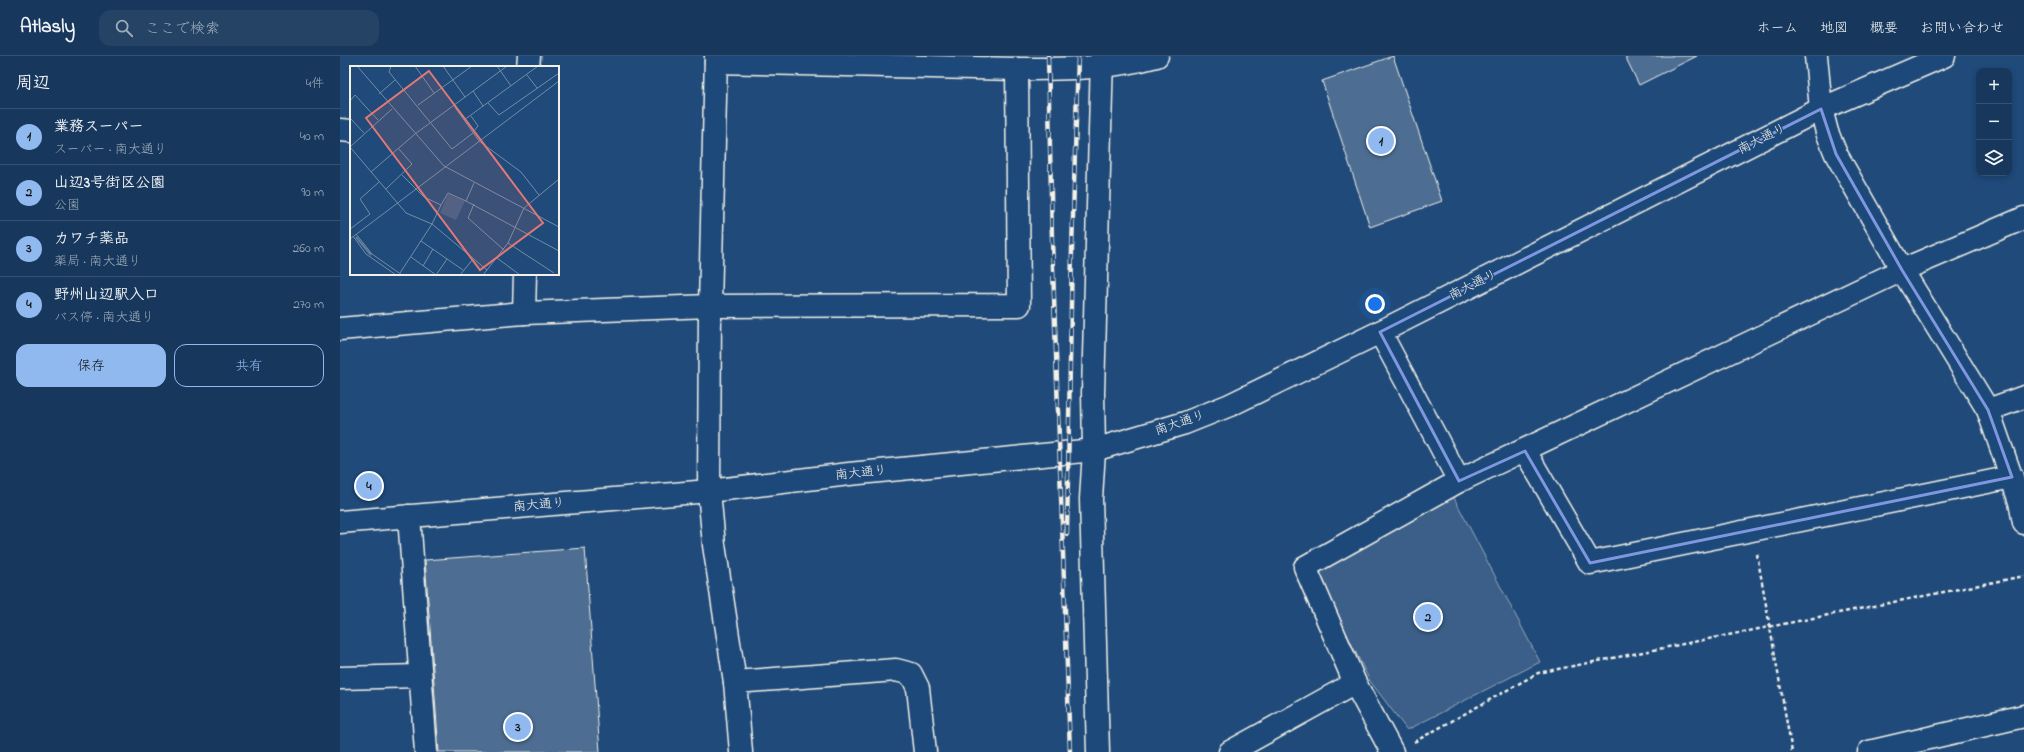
<!DOCTYPE html>
<html lang="ja">
<head>
<meta charset="utf-8">
<style>
  :root { --surface:#17385c; --page:#244365; --text:#f1f3f6; --muted:#9eacbb; --line:#365272; --accent:#90b9f0 }
  body { margin:0; font-family:"Indie Flower","Klee One",sans-serif; background:var(--page); color:var(--text) }
  .controls { position:absolute; right:12px; top:12px; display:grid; overflow:hidden; border-radius:8px; box-shadow:0 2px 6px #0003 }
  .controls button { width:36px; height:36px; display:grid; place-items:center; padding:0; border:0; border-bottom:1px solid var(--line); background:var(--surface); color:var(--text); font:20px sans-serif }
  .you { position:absolute; left:1035px; top:248px; width:14px; height:14px; margin:-10px; border:3px solid #fff; border-radius:50%; background:#1a73e8; box-shadow:0 0 0 6px #1a73e833 }
  .badge { display:grid; place-items:center; width:26px; height:26px; border-radius:50%; background:var(--accent); color:#111; font-size:13px; font-weight:700 }
  .pin { position:absolute; translate:-50% -50%; border:2px solid #fff; box-shadow:0 1px 4px #0006 }
  .list { margin:0; padding:0; list-style:none }
  h2 { display:flex; justify-content:space-between; align-items:center; height:52px; margin:0; padding:0 16px; font-size:17px }
  h2 small { font-size:13px; font-weight:400; color:var(--muted) }
  .list li { display:grid; grid-template-columns:26px 1fr auto; gap:12px; align-items:center; box-sizing:border-box; height:56px; padding:0 16px; border-top:1px solid var(--line) }
  .list b { display:block; font-size:15px; white-space:nowrap }
  .list p { margin:0; font-size:13px; white-space:nowrap; color:var(--muted) }
  .list em { font-size:13px; font-style:normal; color:var(--muted) }
  .actions { display:flex; gap:8px; padding:12px 16px }
  .actions a { flex:1; padding:9px 0; border:1px solid var(--accent); border-radius:12px; text-align:center; font-size:14px; color:var(--accent) }
  .actions .main { background:var(--accent); color:#111 }
  .icon { flex:none; width:22px; height:22px; fill:none; stroke:currentColor; stroke-width:2; stroke-linecap:round; stroke-linejoin:round }
  .map { position:relative; flex:none; width:1684px; height:696px; overflow:hidden }
  header { display:flex; align-items:center; gap:24px; box-sizing:border-box; height:56px; padding:0 20px; background:var(--surface); border-bottom:1px solid var(--line) }
  header strong { font-size:19px }
  nav { display:flex; gap:22px; margin-inline-start:auto; font-size:14px }
  .search { width:280px; height:36px; background:var(--page); display:flex; align-items:center; gap:10px; box-sizing:border-box; padding:0 14px; border-radius:12px; color:var(--muted); font-size:15px }
  main { display:flex }
  aside { flex:1; background:var(--surface) }
  .map>svg:first-child { display:block }
  .green { fill:#3a5f88; stroke:#97a8b8 }
  .building { fill:#4d6e92; stroke:#f4f1e8 }
  .lines { fill:none; stroke-linecap:round; stroke-linejoin:round }
  .street-casing { stroke:#f4f1e8; stroke-width:25 }
  .secondary-casing { stroke:#f4f1e8; stroke-width:25 }
  .primary-casing { stroke:#f4f1e8; stroke-width:25 }
  .path { stroke:#f4f1e8; stroke-width:2.5; stroke-dasharray:4 3; stroke-linecap:butt }
  .street { stroke:#1f4a7a; stroke-width:22 }
  .secondary { stroke:#1f4a7a; stroke-width:22 }
  .primary { stroke:#1f4a7a; stroke-width:22 }
  .rail-casing { stroke:#f4f1e8; stroke-width:4.5 }
  .rail { stroke:#1f4a7a; stroke-width:3; stroke-dasharray:9; stroke-linecap:butt }
  .marked { fill:none; stroke:#7e97df; stroke-width:3; stroke-linejoin:round }
  .labels { text-anchor:middle; dominant-baseline:central; stroke-width:3; stroke-linejoin:round; paint-order:stroke }
  .street-label { font-size:13px; fill:#f4f1e8; stroke:#1f4a7a }
  .inset-river { fill:none; stroke:#627e9d; stroke-width:2 }
  .inset-road { fill:none; stroke:#748da6; stroke-width:1 }
  .view { fill:#e27875; fill-opacity:0.15; stroke:#e27875; stroke-width:2 }
  .inset-edge { fill:none; stroke:#f4f1e8; stroke-width:2 }
</style>
</head>
<body>
<header>
<strong>Atlasly</strong>
<div class="search"><svg class="icon" aria-label="search" viewBox="0 0 24 24"><circle cx="10" cy="10" r="6"/><path d="M15 15l6 6"/></svg>ここで検索</div>
<nav><a>ホーム</a><a>地図</a><a>概要</a><a>お問い合わせ</a></nav>
</header>
<main>
<aside>
<h2>周辺<small>4件</small></h2>
<ul class="list">
<li><span class="badge">1</span><div><b>業務スーパー</b><p>スーパー · 南大通り</p></div><em>40 m</em></li>
<li><span class="badge">2</span><div><b>山辺3号街区公園</b><p>公園</p></div><em>90 m</em></li>
<li><span class="badge">3</span><div><b>カワチ薬品</b><p>薬局 · 南大通り</p></div><em>260 m</em></li>
<li><span class="badge">4</span><div><b>野州山辺駅入口</b><p>バス停 · 南大通り</p></div><em>270 m</em></li>
</ul>
<div class="actions"><a class="main">保存</a><a>共有</a></div>
</aside>
<div class="map">
<svg width="1684" height="696" viewBox="0 0 1684 696">
  <rect width="100%" height="100%" fill="#1f4a7a"/>
  <filter id="ink" filterUnits="userSpaceOnUse"><feTurbulence type="fractalNoise" baseFrequency=".025" numOctaves="2"/><feDisplacementMap in="SourceGraphic" scale="8" xChannelSelector="R" yChannelSelector="G"/><feConvolveMatrix kernelMatrix="1 2 1 2 8 2 1 2 1" color-interpolation-filters="sRGB"/></filter>
  <g filter="url(#ink)">
    <path class="green" d="M1112 438 1200 606 1067 674 1030 625 976 516Z"/>
    <g class="building">
      <path d="M1053 0 1102 145 1030 171 982 25Z"/>
      <path d="M1285 0H1357L1299 29Z"/>
      <path d="M245 492 260 696H99L85 504Z"/>
    </g>
    <g class="lines">
      <g class="street-casing">
        <g id="street">
          <path d="M1476 0 1481 53"/>
          <path d="M188 11 189 0"/>
          <path d="M0 74 11 75"/>
          <path d="M184 257 185 218"/>
          <path d="M0 273 184 257 370 250 679 249 677 13C724 13 771 13 817 0"/>
          <path d="M1648 354 1684 341"/>
          <path d="M754 394 751 443 758 696"/>
          <path d="M1185 395 1250 507 1672 421"/>
          <path d="M1119 425 1562 214 1684 162"/>
          <path d="M69 460 86 696"/>
          <path d="M0 622 79 620"/>
          <path d="M1015 627 965 511 1119 425 1040 276"/>
          <path d="M401 696 395 626 556 614 571 618 578 632 585 696"/>
          <path d="M890 696 1015 627 1052 696"/>
          <path d="M1529 696 1684 660"/>
        </g>
      </g>
      <g class="secondary-casing">
        <g id="secondary">
          <path d="M376 0 370 250 369 435 374 489 395 626"/>
          <path d="M376 6 677 13"/>
          <path d="M1481 53 1487 76 1496 98 1562 214 1648 354 1680 446 1684 467"/>
          <path d="M754 394 753 337 762 0"/>
        </g>
      </g>
      <g class="primary-casing">
        <path id="primary" d="M0 466 369 435 509 418 754 394 845 367 890 349 1040 276 1481 53 1604 0"/>
      </g>
      <g class="path">
        <path d="M1417 498 1452 696"/>
        <path d="M1074 686 1198 617 1684 520"/>
      </g>
      <use href="#street" class="street"/>
      <use href="#secondary" class="secondary"/>
      <use href="#primary" class="primary"/>
      <g class="rail-casing">
        <g id="rail">
          <path d="M708 0 712 184 730 696"/>
          <path d="M727 478 732 193 738 0"/>
        </g>
      </g>
      <use href="#rail" class="rail"/>
    </g>
  </g>
  <path class="marked" d="M1481 53 1496 98 1562 214 1648 354 1672 421 1250 507 1185 395 1119 425 1040 276Z"/>
  <g class="labels">
    <g class="street-label">
      <text transform="translate(1422 83) rotate(-27)">南大通り</text>
      <text transform="translate(1133 229) rotate(-27)">南大通り</text>
      <text transform="translate(840 367) rotate(-19)">南大通り</text>
      <text transform="translate(521 417) rotate(-6)">南大通り</text>
      <text transform="translate(199 449) rotate(-5)">南大通り</text>
    </g>
  </g>
  <g transform="translate(10 10)">
    <rect width="209" height="209" fill="#1f4a7a"/>
    <path d="M98 128 115 135 106 154 90 147Z" fill="#3a5f88"/>
    <path class="inset-river" d="M6 171 21 189"/>
    <path class="inset-road" d="M7 0 94 100 209 161M41 0 39 6 102 83 123 67M65 0 84 27M93 0 115 31M147 0 161 20M177 9 187 22M123 25 133 40M29 28 45 14M0 35 5 29 28 54M138 37 149 49 209 7M68 39 122 0M104 40 129 75 171 106 189 129M121 50 128 60 123 66M0 52 14 67M114 54 188 0M0 81 56 147 82 158 50 207M0 81 42 43M21 106 65 68 157 0M52 109 74 131 91 139 82 158 137 204M36 123 62 98 49 83M116 135 209 185M124 138 118 152 154 184M91 139 98 127 116 135 124 117M0 163 20 148 10 133 29 116M6 168 22 188 52 209M3 170 16 188 46 209M0 173 209 15M71 175 113 204M158 177 204 207M61 191 86 209M147 192 170 209M73 200 83 183M86 209 97 193M110 209 123 193M133 209 158 177 174 142 209 113"/>
    <path class="view" d="M79 5 193 157 130 204 16 52Z"/>
    <rect width="209" height="209" class="inset-edge"/>
  </g>
</svg>
<div class="controls">
<button>+</button>
<button>−</button>
<button><svg class="icon" aria-label="layers" viewBox="0 0 24 24"><path d="M12 4l9 5-9 5-9-5zM3 14l9 5 9-5"/></svg></button>
</div>
<div class="you"></div>
<div class="pin badge" style="left:1041px;top:85px">1</div>
<div class="pin badge" style="left:1088px;top:561px">2</div>
<div class="pin badge" style="left:178px;top:671px">3</div>
<div class="pin badge" style="left:29px;top:430px">4</div>
</div>
</main>
</body>
</html>
